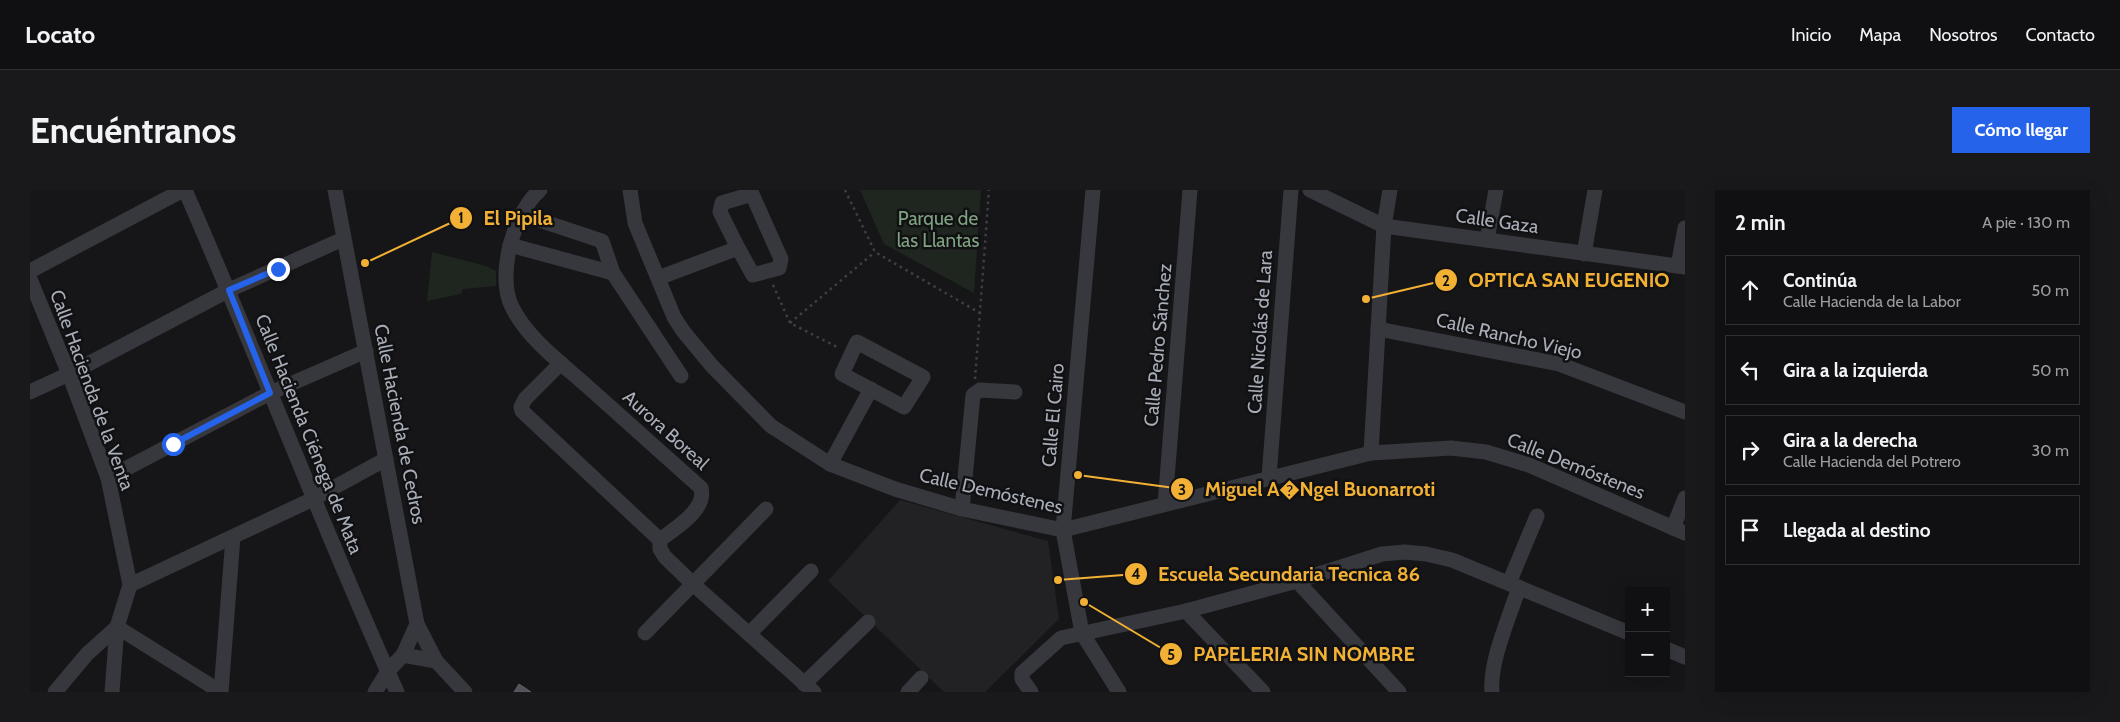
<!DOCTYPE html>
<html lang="es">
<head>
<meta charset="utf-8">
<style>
  :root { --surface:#101012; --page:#19191b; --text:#f1f3f6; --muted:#9c9d9f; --line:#303032; --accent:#2563eb }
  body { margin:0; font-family:Cabin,sans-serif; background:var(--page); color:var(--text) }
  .controls { position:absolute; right:15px; bottom:15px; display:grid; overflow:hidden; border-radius:0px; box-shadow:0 5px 20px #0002 }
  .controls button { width:45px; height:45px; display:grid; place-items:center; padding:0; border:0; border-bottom:1px solid var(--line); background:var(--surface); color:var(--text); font:25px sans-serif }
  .stop { position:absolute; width:15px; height:15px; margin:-11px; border:4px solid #2563eb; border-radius:50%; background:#fff }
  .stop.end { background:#2563eb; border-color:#fff; box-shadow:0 1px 5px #0008 }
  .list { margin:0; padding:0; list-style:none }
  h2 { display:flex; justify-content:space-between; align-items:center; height:65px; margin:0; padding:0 20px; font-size:21px }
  h2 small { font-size:16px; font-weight:400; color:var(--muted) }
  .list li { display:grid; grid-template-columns:32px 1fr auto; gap:15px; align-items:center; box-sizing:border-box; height:70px; margin:0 10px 10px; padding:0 10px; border:1px solid var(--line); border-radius:0px }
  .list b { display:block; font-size:19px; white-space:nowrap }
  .list p { margin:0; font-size:16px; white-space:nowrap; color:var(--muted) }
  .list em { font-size:16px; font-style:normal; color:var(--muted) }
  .icon { flex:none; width:28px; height:28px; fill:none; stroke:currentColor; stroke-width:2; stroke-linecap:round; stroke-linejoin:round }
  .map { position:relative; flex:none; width:1655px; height:502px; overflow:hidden; border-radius:0px }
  header { display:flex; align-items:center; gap:30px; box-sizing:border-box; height:70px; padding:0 25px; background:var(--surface); border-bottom:1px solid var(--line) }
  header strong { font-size:24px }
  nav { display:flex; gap:28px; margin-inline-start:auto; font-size:18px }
  .intro { display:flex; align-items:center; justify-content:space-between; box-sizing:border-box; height:120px; padding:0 30px }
  h1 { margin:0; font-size:35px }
  .button { padding:12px 22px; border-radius:0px; background:var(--accent); color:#fff; font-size:18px; font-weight:700 }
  main { display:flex; gap:30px; padding:0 30px }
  aside { flex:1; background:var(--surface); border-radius:0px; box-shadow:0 5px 20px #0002 }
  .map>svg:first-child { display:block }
  .built { fill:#222225 }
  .green { fill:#1e261f }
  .building { fill:#525359; stroke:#5f6168 }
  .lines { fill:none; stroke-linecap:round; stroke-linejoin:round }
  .path { stroke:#3d3f44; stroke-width:2.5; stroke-dasharray:2.5 4; stroke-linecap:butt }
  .minor { stroke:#37383d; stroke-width:15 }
  .route { stroke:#2563eb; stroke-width:6 }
  .labels { text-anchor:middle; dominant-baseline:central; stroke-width:5; stroke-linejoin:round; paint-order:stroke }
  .park-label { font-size:19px; fill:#7fa381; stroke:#111113 }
  .street-label { font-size:19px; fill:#a8adb8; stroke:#111113 }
  .leader { fill:none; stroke:#f2b134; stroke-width:2 }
  .callout-dot { fill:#f2b134; stroke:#111113; stroke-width:2 }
  .mark-label { font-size:15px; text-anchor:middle; font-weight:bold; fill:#111 }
  .callout-label { font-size:20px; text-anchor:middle; font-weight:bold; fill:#f2b134; stroke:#111113; stroke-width:5; stroke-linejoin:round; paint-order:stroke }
</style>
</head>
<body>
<header>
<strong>Locato</strong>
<nav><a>Inicio</a><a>Mapa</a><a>Nosotros</a><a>Contacto</a></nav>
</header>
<div class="intro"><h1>Encuéntranos</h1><a class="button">Cómo llegar</a></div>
<main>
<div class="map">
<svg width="1655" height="502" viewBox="0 0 1655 502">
  <rect width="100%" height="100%" fill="#161618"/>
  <path class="built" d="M870 310 1018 351 1029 429 955 502H914L798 391Z"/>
  <g class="green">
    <path d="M830 0H951L944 103 854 54Z"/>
    <path d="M402 62 456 76 466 81V96L433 99 431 104 397 111Z"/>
  </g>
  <path class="building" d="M489 494 501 502H484Z"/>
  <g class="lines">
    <g class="path">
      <path d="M815 0 845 62 950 123"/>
      <path d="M743 95 760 133 809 158"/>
      <path d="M760 133 845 62"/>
      <path d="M945 189 959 0"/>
    </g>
    <g class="minor">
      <path d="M155 0C228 166 292 337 367 502"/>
      <path d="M305 0 387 434 406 471 435 502"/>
      <path d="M510 0C484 22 466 85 482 117 498 149 531 173 557 196 595 230 633 264 671 298 677 320 645 338 630 350V359L635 367 663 394 784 502"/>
      <path d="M600 0 605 33 644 127 653 141 682 176 741 236 800 274 865 299 932 319 1033 340 1341 263 1421 258 1456 262 1499 275 1655 343"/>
      <path d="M1063 0 1033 340 1052 443 1089 502"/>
      <path d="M1280 0 1354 36 1655 77"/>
      <path d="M491 24 572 51 583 83 651 186"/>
      <path d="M1457 50 1466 0"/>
      <path d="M480 55 583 83"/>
      <path d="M1554 64 1565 0"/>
      <path d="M1648 76 1655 38"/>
      <path d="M0 81 153 0"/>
      <path d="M628 88 708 58 723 85 749 78 751 69 722 4 692 13 690 22 708 58"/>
      <path d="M0 89 39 184 78 288 100 395 87 437 82 502"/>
      <path d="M1348 139 1529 174 1655 222"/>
      <path d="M827 152 893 187 874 217 812 184Z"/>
      <path d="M531 173 495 209 491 217 492 221 630 350"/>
      <path d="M0 202 39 184 199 100 313 49"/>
      <path d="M1341 263 1354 36 1360 0"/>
      <path d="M800 274 841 199"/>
      <path d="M1239 287 1261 0"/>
      <path d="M78 288 240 203 336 161"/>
      <path d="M1135 314 1160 0"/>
      <path d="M932 319 943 205 950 200 985 202"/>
      <path d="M1643 338 1655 308"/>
      <path d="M1267 391 1369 502"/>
      <path d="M1479 393 1507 326"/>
      <path d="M100 395 283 309 356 269"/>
      <path d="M1156 421 1233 502"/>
      <path d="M615 443 736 319"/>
      <path d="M719 444 781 381"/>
      <path d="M1636 459 1655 467"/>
      <path d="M373 465 406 471"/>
      <path d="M774 494 838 432"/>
      <path d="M25 502 57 464 87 437 191 502"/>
      <path d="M191 502 203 347"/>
      <path d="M345 502 358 481 373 465 387 434"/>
      <path d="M878 502 891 488"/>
      <path d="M1001 502 992 489V483L1031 448 1156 421 1267 391 1352 364 1375 362 1396 364 1422 370 1599 443"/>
      <path d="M1462 502C1459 472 1480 426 1489 397"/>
    </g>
  </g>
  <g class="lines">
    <path class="route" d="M143 254 240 203 199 100 248 79"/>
  </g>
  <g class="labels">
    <g class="park-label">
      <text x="908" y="28">Parque de<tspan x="908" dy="22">las Llantas</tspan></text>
    </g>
    <g class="street-label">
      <text transform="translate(1467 31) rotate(8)">Calle Gaza</text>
      <text transform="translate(1230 142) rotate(-86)">Calle Nicolás de Lara</text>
      <text transform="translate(1479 146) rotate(13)">Calle Rancho Viejo</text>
      <text transform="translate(1128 155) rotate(-85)">Calle Pedro Sánchez</text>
      <text transform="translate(62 200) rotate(70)">Calle Hacienda de la Venta</text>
      <text transform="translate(1023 225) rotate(-85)">Calle El Cairo</text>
      <text transform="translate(370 234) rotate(79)">Calle Hacienda de Cedros</text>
      <text transform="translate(636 240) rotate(42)">Aurora Boreal</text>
      <text transform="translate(279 244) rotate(68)">Calle Hacienda Ciénega de Mata</text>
      <text transform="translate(1546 276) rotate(22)">Calle Demóstenes</text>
      <text transform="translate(961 301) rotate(13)">Calle Demóstenes</text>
    </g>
  </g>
  <path class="leader" d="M335 73L431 28M1336 109L1416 90M1048 285L1152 299M1028 390L1106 384M1054 412L1141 464"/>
  <g class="callout-dot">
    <circle cx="335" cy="73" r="5"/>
    <circle cx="1336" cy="109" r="5"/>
    <circle cx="1048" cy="285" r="5"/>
    <circle cx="1028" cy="390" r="5"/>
    <circle cx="1054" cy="412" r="5"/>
    <circle cx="431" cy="28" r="12"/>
    <circle cx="1416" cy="90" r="12"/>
    <circle cx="1152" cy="299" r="12"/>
    <circle cx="1106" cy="384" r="12"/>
    <circle cx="1141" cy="464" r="12"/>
  </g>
  <g class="mark-label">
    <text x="431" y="33">1</text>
    <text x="1416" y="96">2</text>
    <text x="1152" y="305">3</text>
    <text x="1106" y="389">4</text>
    <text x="1141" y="470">5</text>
  </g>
  <g class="callout-label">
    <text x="488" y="35">El Pipila</text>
    <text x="1539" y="97">OPTICA SAN EUGENIO</text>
    <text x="1290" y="306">Miguel A�Ngel Buonarroti</text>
    <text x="1259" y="391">Escuela Secundaria Tecnica 86</text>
    <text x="1274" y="471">PAPELERIA SIN NOMBRE</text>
  </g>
</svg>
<div class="controls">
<button>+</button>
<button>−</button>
</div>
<div class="stop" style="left:143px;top:254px"></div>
<div class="stop end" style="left:248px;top:79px"></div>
</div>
<aside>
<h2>2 min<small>A pie · 130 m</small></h2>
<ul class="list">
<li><svg class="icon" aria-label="ahead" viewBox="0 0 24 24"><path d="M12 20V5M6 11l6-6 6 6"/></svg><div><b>Continúa</b><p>Calle Hacienda de la Labor</p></div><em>50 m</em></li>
<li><svg class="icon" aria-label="left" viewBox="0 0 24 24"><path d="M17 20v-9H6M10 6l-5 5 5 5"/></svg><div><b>Gira a la izquierda</b></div><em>50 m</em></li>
<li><svg class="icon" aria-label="right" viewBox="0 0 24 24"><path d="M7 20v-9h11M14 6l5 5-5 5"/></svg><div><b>Gira a la derecha</b><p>Calle Hacienda del Potrero</p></div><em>30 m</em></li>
<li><svg class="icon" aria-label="arrive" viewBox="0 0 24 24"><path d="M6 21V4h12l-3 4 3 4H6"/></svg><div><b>Llegada al destino</b></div></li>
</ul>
</aside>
</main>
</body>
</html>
